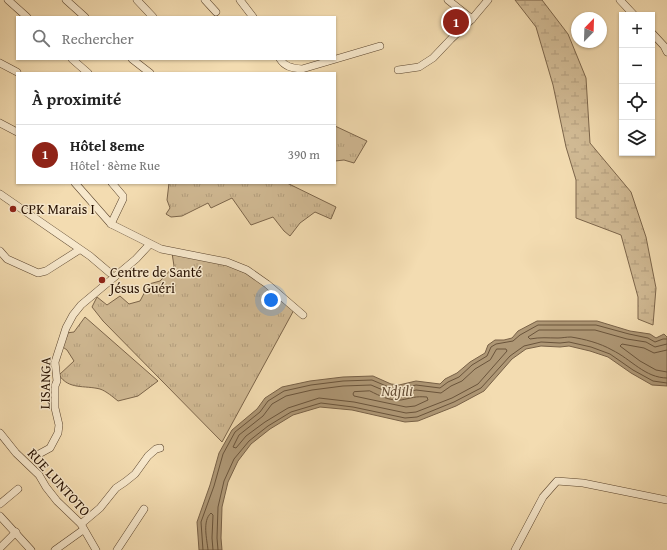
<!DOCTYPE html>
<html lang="fr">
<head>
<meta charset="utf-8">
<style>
  :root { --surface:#fff; --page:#f2f2f2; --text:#222; --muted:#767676; --line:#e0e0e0; --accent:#8f2418 }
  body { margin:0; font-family:"Gentium Book Plus",serif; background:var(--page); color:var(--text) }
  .controls { position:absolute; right:12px; top:12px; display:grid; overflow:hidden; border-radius:0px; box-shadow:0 1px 3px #0004 }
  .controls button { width:36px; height:36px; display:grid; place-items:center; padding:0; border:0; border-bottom:1px solid var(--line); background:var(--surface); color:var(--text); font:20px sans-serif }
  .compass { position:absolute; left:571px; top:12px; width:36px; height:36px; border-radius:50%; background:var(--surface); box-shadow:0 1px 3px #0004; rotate:23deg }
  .you { position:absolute; left:271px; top:300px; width:14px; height:14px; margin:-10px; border:3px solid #fff; border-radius:50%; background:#1a73e8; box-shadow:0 0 0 6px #1a73e833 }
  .badge { display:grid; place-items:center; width:26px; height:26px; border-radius:50%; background:var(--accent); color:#fff; font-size:13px; font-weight:700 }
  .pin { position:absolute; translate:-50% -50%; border:2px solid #fff; box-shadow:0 1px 4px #0006 }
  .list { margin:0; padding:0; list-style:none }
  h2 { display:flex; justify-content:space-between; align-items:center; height:52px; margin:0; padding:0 16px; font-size:17px }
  h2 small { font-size:13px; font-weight:400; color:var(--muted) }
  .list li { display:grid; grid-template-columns:26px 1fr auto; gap:12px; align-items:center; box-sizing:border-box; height:60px; padding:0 16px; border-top:1px solid var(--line) }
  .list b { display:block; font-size:15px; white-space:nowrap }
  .list p { margin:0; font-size:13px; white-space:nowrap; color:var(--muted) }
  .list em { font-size:13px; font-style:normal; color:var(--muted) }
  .icon { flex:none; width:22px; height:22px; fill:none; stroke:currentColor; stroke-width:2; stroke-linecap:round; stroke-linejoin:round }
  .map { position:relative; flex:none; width:667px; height:550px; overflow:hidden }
  .search { position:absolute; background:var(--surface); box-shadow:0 1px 3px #0004; left:16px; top:16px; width:320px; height:44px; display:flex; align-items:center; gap:10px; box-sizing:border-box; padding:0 14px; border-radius:0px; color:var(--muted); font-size:15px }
  .panel { position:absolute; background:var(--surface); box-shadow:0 1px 3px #0004; left:16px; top:72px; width:320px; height:112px; border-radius:0px }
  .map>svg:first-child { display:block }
  .grass { fill:url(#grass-tufts); stroke:#7c654a }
  .wetland { fill:url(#wetland-marsh); stroke:#7c654a }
  .water { fill:#ae9775; stroke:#786147 }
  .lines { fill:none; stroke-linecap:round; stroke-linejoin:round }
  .shore { stroke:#6a543b; stroke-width:1 }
  .street-casing { stroke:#5a442d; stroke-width:8 }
  .street { stroke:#f7e8cc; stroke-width:7 }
  .poi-dot { fill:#8f2418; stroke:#f7e8cc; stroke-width:1.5 }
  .labels { text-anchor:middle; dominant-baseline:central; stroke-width:3; stroke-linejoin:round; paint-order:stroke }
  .poi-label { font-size:14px; fill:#271101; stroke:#f7e8cc; text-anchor:start }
  .street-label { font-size:14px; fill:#271101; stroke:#f7e8cc }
  .water-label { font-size:15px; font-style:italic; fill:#644d35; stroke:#f7e8cc }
</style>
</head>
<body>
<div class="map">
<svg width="667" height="550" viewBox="0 0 667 550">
  <defs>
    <pattern id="grass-tufts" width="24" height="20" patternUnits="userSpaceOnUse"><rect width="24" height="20" fill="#d0b993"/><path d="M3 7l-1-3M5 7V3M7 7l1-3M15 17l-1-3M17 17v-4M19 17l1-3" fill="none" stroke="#b39e7d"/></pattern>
    <pattern id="wetland-marsh" width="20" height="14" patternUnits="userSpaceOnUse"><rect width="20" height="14" fill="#d0b993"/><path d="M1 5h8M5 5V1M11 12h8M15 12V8" fill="none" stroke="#b39e7d"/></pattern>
  </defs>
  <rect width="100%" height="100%" fill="#f3dcb1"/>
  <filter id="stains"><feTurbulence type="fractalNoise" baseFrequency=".005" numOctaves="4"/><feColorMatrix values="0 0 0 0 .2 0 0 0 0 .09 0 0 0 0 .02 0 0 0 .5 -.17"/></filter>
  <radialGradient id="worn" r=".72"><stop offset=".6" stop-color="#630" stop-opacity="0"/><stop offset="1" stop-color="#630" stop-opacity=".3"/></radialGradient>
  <g class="grass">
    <path d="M335 126 367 141 354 163 344 160 335 161Z"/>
    <path d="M169 183H287L336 207 331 219 315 212 300 223 290 236 284 231 273 217 251 225 232 198 211 208 208 203 182 216 171 217 166 214 170 208 167 200Z"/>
    <path d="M172 253 227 262 253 274 295 308 222 442 103 321 92 307 97 297 107 305 120 296 129 304 140 301 149 284 160 281 174 266Z"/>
    <path d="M85 317 158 381 138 396 118 401C113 397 106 391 100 389 84 385 69 390 59 375L74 361 67 350 60 345 66 333 74 332Z"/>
  </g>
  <path class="wetland" d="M515 0H542L568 34 586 78 590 143 631 192 646 237 656 288 653 325 638 319V297L621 235 576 218V180L566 147 553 85 536 27Z"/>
  <path class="water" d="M537 321H597L630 331 650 334 656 338 664 334 667 337V386L652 385 631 373 608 357 590 351 569 346 560 347 541 346 526 349 512 359 484 391 456 406 418 421 405 422 352 410 320 407 293 415 270 429 251 444 238 461 228 482 222 507 221 538 222 550H199L197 522 210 485 219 453 232 430 257 409 265 398 282 387 310 381 343 377 373 376 391 384 399 385 416 381 440 384 445 379 457 373 470 362 485 353 488 345 495 340H504L512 338 518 331Z"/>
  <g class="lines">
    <g class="shore">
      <path d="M667 344 655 347 646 342 627 339 595 330H539L528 337 530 339C540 337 548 338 558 338 562 338 566 337 571 337 584 339 600 343 612 350 631 359 645 378 667 378"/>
      <path d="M497 349H506L507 351 478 384 452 398 416 412 406 413 354 402 319 398 288 408 265 422 246 436 236 448 233 447 239 435 263 416 272 404 286 396 312 390 343 386 371 385 390 393 400 394 416 390 441 393 451 386 462 381 475 369 490 360Z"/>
      <path d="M667 350 654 353 644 348 622 344 620 346 640 361 656 370 667 372"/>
      <path d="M370 391C380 396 390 401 401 400 412 398 415 396 427 397L428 400 415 406 406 407 354 396 353 394 354 392Z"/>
      <path d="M203 550 201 522 214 486 223 454 235 432 260 412 268 401 284 391 311 385 343 381 372 380 391 388 400 389 416 385 440 388 448 382 459 377 472 365 487 356 491 347 496 344 513 341 520 335 538 325H596L629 334 648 338 655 342 663 339H667"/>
      <path d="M208 550C207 539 202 521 211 513L213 515 212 538 213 550"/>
      <path d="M218 550 217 538 218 507 224 481 234 459 249 441 268 426 291 412 321 403 353 407 405 418 417 417 454 402 481 388 510 356 524 346 541 342 560 343 569 342 591 347 610 354 633 370 653 381 667 383"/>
    </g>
    <g class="street-casing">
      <g id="street">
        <path d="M8 0 27 17"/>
        <path d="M66 0 85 17"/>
        <path d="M137 0 153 17"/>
        <path d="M205 0 216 12"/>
        <path d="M240 0 253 17"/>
        <path d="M448 0 472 19"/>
        <path d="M620 0 634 15"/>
        <path d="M652 33 664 46 667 52"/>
        <path d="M72 59 88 73"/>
        <path d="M132 59 150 73"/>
        <path d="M280 59C285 67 292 68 302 69L380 46"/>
        <path d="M0 63 17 72"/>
        <path d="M398 70 419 67 433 58 451 39 472 19 488 0"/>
        <path d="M0 123 17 132"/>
        <path d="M75 183 111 224 161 249 227 262 247 270 267 284 303 315"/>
        <path d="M0 194 90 256 110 273"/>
        <path d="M111 224 123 199V196L112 183"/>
        <path d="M0 251 7 259 38 273 46 271 79 250"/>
        <path d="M0 433 16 453 39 475 46 487 57 501 81 524 96 550"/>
        <path d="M39 454 50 448 58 433 59 425 55 408V386L57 381 55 362 66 328 73 315 81 305 136 259 149 245"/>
        <path d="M0 504 18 489"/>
        <path d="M0 516 31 550"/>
        <path d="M81 524 100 508 116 488 125 482 135 474 148 456 156 449 160 448"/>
        <path d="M0 548 16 532"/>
        <path d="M55 550 83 530"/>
        <path d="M117 550 144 509"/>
        <path d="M515 550 543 497 557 481 583 483 667 500"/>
      </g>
    </g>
    <use href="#street" class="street"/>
  </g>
  <g class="poi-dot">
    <circle cx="13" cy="209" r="4"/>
    <circle cx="102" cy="280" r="4"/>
  </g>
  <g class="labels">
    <g class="poi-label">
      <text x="21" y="209">CPK Marais I</text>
      <text x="110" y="272">Centre de Santé<tspan x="110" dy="16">Jésus Guéri</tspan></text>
    </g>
    <g class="street-label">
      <text transform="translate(45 383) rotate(-89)">LISANGA</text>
      <text transform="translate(59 482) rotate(48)">RUE LUNTOTO</text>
    </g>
    <g class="water-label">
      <text x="397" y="390">Ndjili</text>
    </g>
  </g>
  <rect width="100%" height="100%" filter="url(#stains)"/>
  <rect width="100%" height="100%" fill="url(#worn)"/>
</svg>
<div class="controls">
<button>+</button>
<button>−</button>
<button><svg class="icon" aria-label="locate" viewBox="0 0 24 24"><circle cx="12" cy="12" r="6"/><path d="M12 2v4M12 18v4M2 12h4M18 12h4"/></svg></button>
<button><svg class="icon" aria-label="layers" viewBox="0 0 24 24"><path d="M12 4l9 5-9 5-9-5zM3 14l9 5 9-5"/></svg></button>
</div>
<svg class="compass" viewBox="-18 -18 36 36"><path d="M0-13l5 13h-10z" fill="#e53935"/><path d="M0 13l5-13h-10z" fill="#767676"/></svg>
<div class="you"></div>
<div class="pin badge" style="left:456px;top:22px">1</div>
<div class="search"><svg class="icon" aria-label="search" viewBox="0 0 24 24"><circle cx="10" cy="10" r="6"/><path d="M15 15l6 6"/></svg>Rechercher</div>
<section class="panel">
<h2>À proximité<small></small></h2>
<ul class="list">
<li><span class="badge">1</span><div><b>Hôtel 8eme</b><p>Hôtel · 8ème Rue</p></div><em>390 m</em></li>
</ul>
</section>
</div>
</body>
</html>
